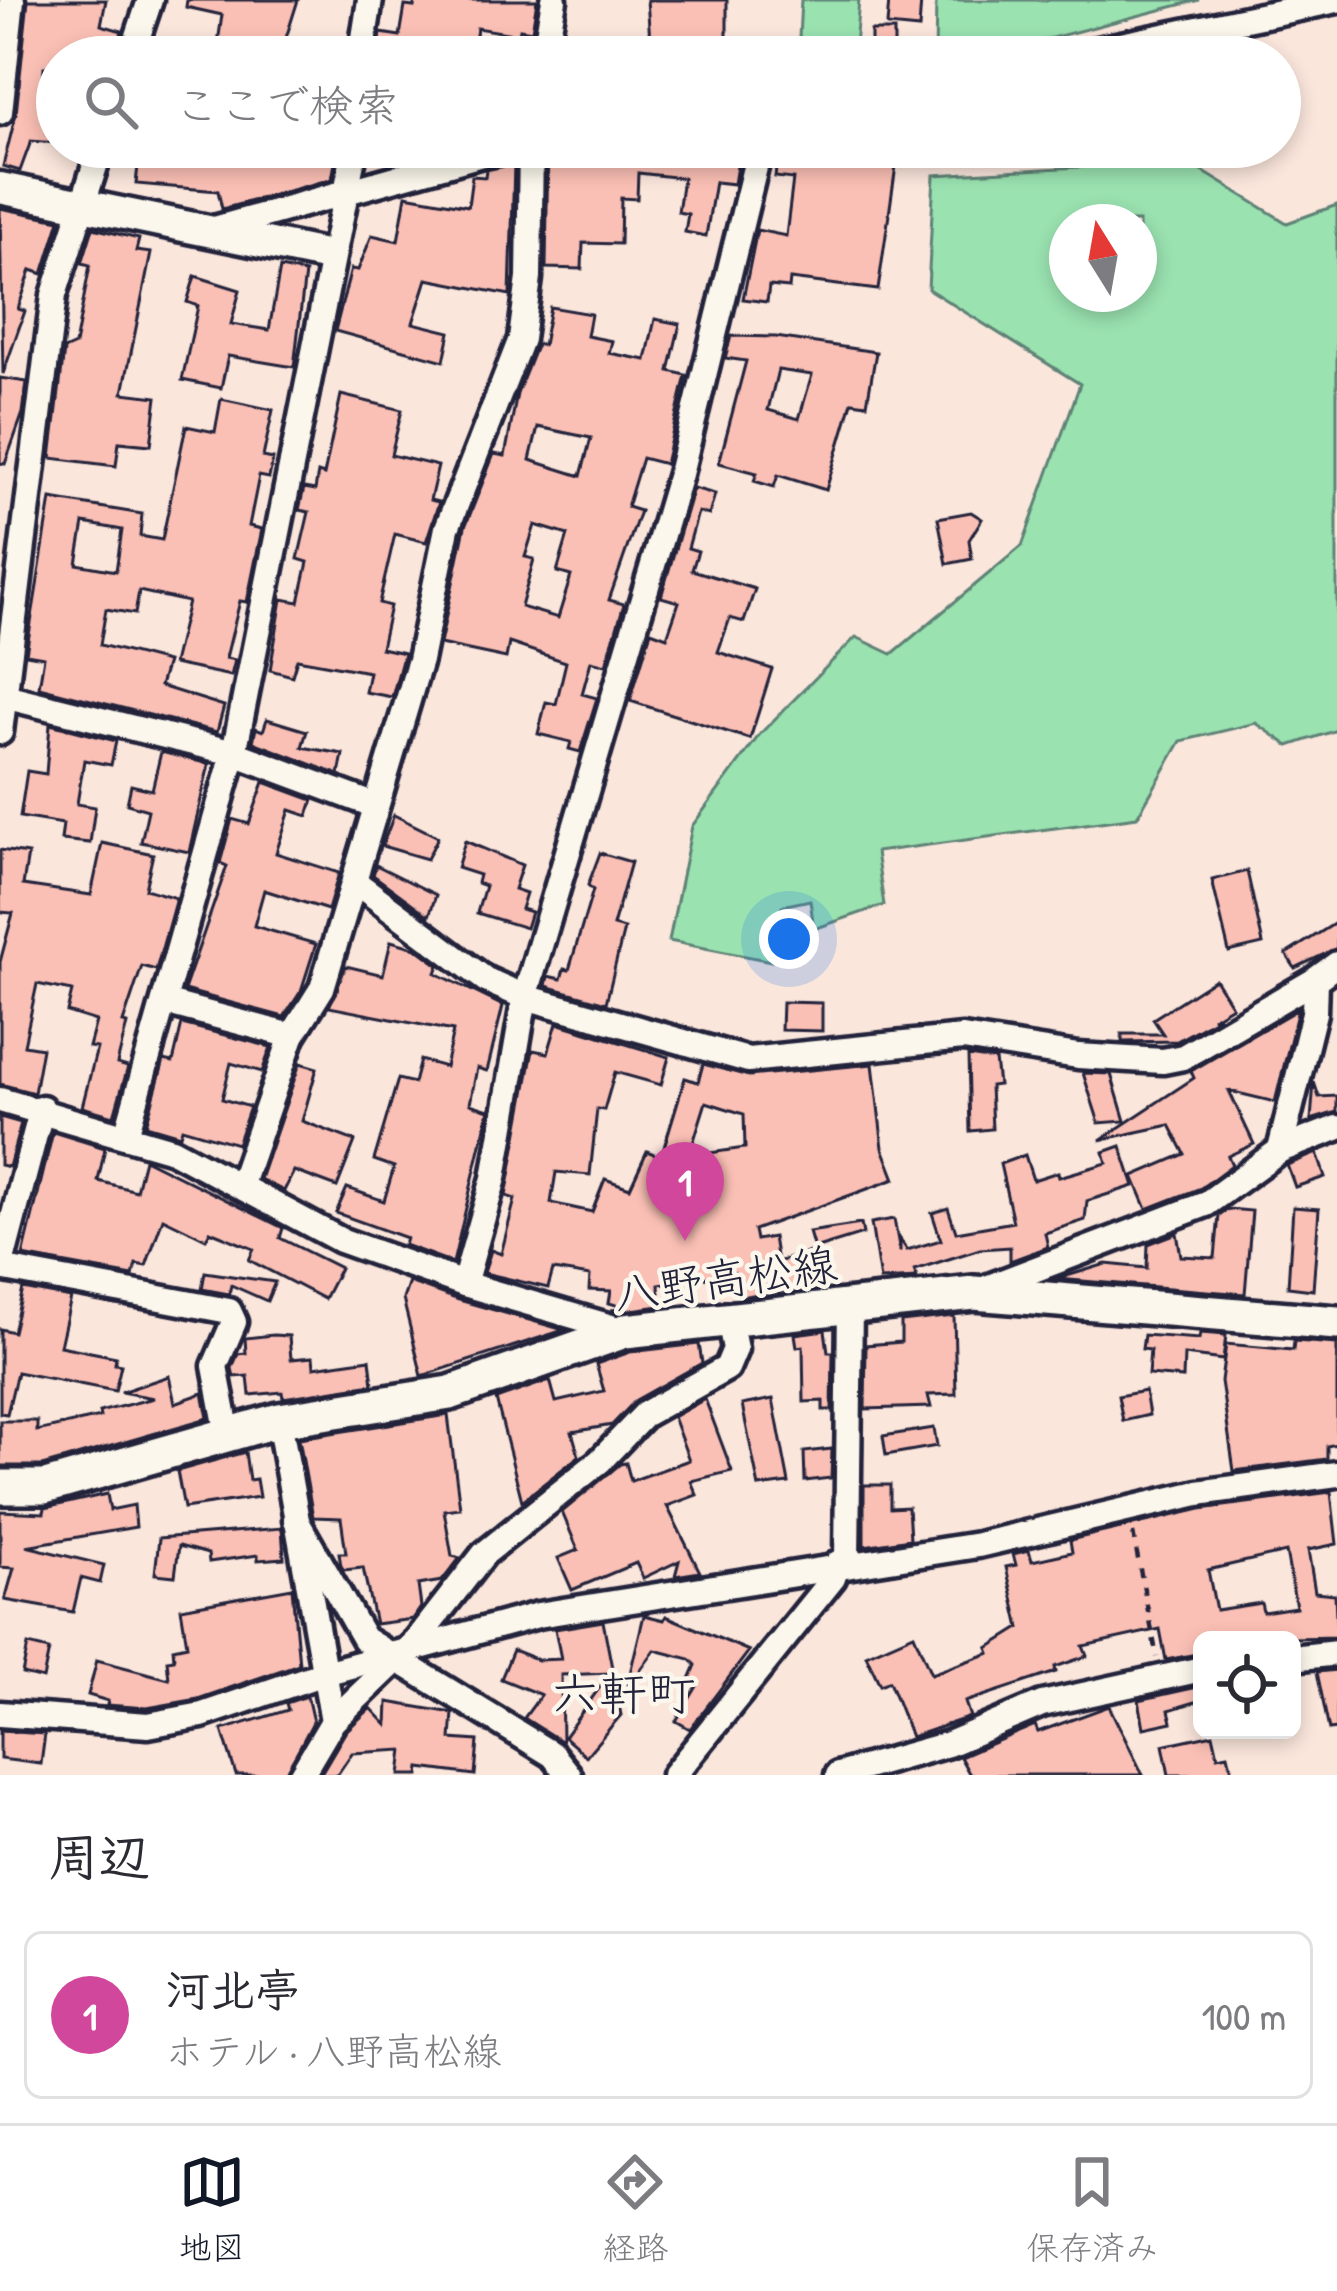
<!DOCTYPE html>
<html lang="ja">
<head>
<meta charset="utf-8">
<style>
  :root { --surface:#fff; --page:#f7f7f7; --text:#2b2b33; --muted:#7c7c81; --line:#e1e1e2; --accent:#111827 }
  body { margin:0; font-family:"Patrick Hand","Klee One",sans-serif; background:var(--page); color:var(--text) }
  .controls { position:absolute; right:36px; bottom:36px; display:grid; overflow:hidden; border-radius:18px; box-shadow:0 6px 18px #0003 }
  .controls button { width:108px; height:108px; display:grid; place-items:center; padding:0; border:0; border-bottom:3px solid var(--line); background:var(--surface); color:var(--text); font:60px sans-serif }
  .compass { position:absolute; left:1049px; top:204px; width:108px; height:108px; border-radius:50%; background:var(--surface); box-shadow:0 6px 18px #0003; rotate:349deg }
  .you { position:absolute; left:789px; top:939px; width:42px; height:42px; margin:-30px; border:9px solid #fff; border-radius:50%; background:#1a73e8; box-shadow:0 0 0 18px #1a73e833 }
  .badge { display:grid; place-items:center; width:78px; height:78px; border-radius:50%; background:var(--accent); color:#fff; font-size:39px; font-weight:700 }
  .pin { position:absolute; translate:-50% -99px; filter:drop-shadow(0 3px 6px #0008) }
  .pin::after { content:''; position:absolute; top:63px; width:42px; height:36px; background:inherit; clip-path:polygon(0 0,100% 0,50% 100%) }
  .list { margin:0; padding:0; list-style:none }
  h2 { display:flex; justify-content:space-between; align-items:center; height:156px; margin:0; padding:0 48px; font-size:51px }
  h2 small { font-size:39px; font-weight:400; color:var(--muted) }
  .list li { display:grid; grid-template-columns:78px 1fr auto; gap:36px; align-items:center; box-sizing:border-box; height:168px; margin:0 24px 24px; padding:0 24px; border:3px solid var(--line); border-radius:18px }
  .list b { display:block; font-size:45px; white-space:nowrap }
  .list p { margin:0; font-size:39px; white-space:nowrap; color:var(--muted) }
  .list em { font-size:39px; font-style:normal; color:var(--muted) }
  .icon { flex:none; width:66px; height:66px; fill:none; stroke:currentColor; stroke-width:2; stroke-linecap:round; stroke-linejoin:round }
  .map { position:relative; flex:none; width:1337px; height:1775px; overflow:hidden }
  .search { position:absolute; background:var(--surface); box-shadow:0 6px 18px #0003; left:36px; right:36px; top:36px; height:132px; display:flex; align-items:center; gap:30px; box-sizing:border-box; padding:0 42px; border-radius:66px; color:var(--muted); font-size:45px }
  .sheet { height:348px; background:var(--surface) }
  nav { display:flex; justify-content:space-around; align-items:center; box-sizing:border-box; height:168px; border-top:3px solid var(--line); background:var(--surface); font-size:33px; color:var(--muted) }
  nav a { display:grid; justify-items:center; gap:6px }
  nav .on { color:var(--accent) }
  .map>svg:first-child { display:block }
  .green { fill:#9ae2b0; stroke:#5e8276; stroke-width:3; fill-rule:evenodd }
  .building { fill:#fbc0b5; stroke:#22223b; stroke-width:3; fill-rule:evenodd }
  .lines { fill:none; stroke-linecap:round; stroke-linejoin:round }
  .minor-casing { stroke:#22223b; stroke-width:33 }
  .tertiary-casing { stroke:#22223b; stroke-width:39 }
  .secondary-casing { stroke:#22223b; stroke-width:42 }
  .path { stroke:#22223b; stroke-width:4.5; stroke-dasharray:9 9; stroke-linecap:butt }
  .minor { stroke:#fbf7ec; stroke-width:24 }
  .tertiary { stroke:#fbf7ec; stroke-width:30 }
  .secondary { stroke:#fbf7ec; stroke-width:33 }
  .labels { text-anchor:middle; dominant-baseline:central; stroke-width:9; stroke-linejoin:round; paint-order:stroke }
  .street-label { font-size:45px; fill:#22223b; stroke:#fbf7ec }
  .neighbourhood-label { font-size:48px; fill:#22223b; stroke:#fbf7ec }
</style>
</head>
<body>
<div class="map">
<svg width="1337" height="1775" viewBox="0 0 1337 1775">
  <rect width="100%" height="100%" fill="#fbe6dc"/>
  <filter id="ink" filterUnits="userSpaceOnUse"><feTurbulence type="fractalNoise" baseFrequency=".00833" numOctaves="2"/><feDisplacementMap in="SourceGraphic" scale="24" xChannelSelector="R" yChannelSelector="G"/><feConvolveMatrix kernelMatrix="1 2 1 2 8 2 1 2 1" color-interpolation-filters="sRGB"/></filter>
  <g filter="url(#ink)">
    <g class="green">
      <path d="M801 0H859L854 57H798Z"/>
      <path d="M936 0H1199L978 57H935Z"/>
      <path d="M1186 161 1287 223 1337 205V730L1289 746 1256 723 1181 741 1137 817 876 852 884 905 814 929 810 900 782 906 771 961 669 941 692 826 760 734 856 637 892 654 1022 546 1080 384 928 289 934 175ZM1139 222V294H1067V222Z"/>
    </g>
    <g class="building">
      <path d="M28 0H106L101 25 122 31 115 57H57V67H44L42 105 57 108V143L31 141 20 171 3 166 16 114Z"/>
      <path d="M187 0H298L280 57H216L222 15 186 7Z"/>
      <path d="M415 0H537L532 31 520 29 519 35 477 28 474 49 421 41 419 57 378 55 381 33 400 36 405 6 414 7Z"/>
      <path d="M647 0H727V46L651 53Z"/>
      <path d="M889 0H921L919 29 887 26Z"/>
      <rect x="871" y="31" width="23" height="26"/>
      <path d="M140 147H166L164 157 224 162 231 147H338L332 179 222 209 218 191 136 184Z"/>
      <path d="M548 147H614V155L657 156 658 147H740L734 184 715 182 706 236 685 232 688 214 678 212 683 178 638 173 637 199 621 198 620 244 583 243 582 269 546 268Z"/>
      <path d="M778 153 896 166 878 290 790 279 789 288 769 286 767 302 743 299 757 230 786 236 793 179 775 177Z"/>
      <path d="M514 164 510 295 427 279 413 323 450 332 444 361 335 331 351 269 358 270 372 235 398 241 406 195 468 206 472 176 485 177 486 170Z"/>
      <path d="M0 208 60 220 43 274 31 270 18 309 25 311 3 374Z"/>
      <path d="M93 228 139 239 136 251 151 253 123 393 157 397 151 445 119 442 116 466 51 458 64 350 75 345 90 265 82 263Z"/>
      <path d="M280 268 305 273 294 367 228 356 221 388 182 380 198 306 187 302 195 276 240 290 231 324 269 330Z"/>
      <path d="M550 307 591 314 587 336 612 341 609 353 646 360 655 319 680 324 669 371 686 375 665 464 642 458 627 507 640 511 609 600 624 604 606 665 591 661 582 694 597 698 580 752 569 749 571 742 538 734 546 702 556 704 566 662 509 643 506 658 440 644 465 527 494 454 505 456 517 394 537 344 543 345ZM538 427 591 438 581 476 530 460ZM535 525 568 535 557 572 571 576 558 618 521 607 534 559 525 557Z"/>
      <path d="M731 336 776 337 876 352 867 404 852 402 826 490 778 475 774 487 754 481 757 473 719 463 746 361 725 358ZM778 370 812 375 799 419 768 410Z"/>
      <path d="M0 378 27 382 23 413 5 464 0 463Z"/>
      <path d="M341 395 402 410 391 455 438 466 430 500 439 502 426 542 395 534 379 603 390 606 381 648 404 653 392 697 365 692 369 672 297 659 292 676 270 670 282 599 299 602 308 562 298 559 309 512 299 510 304 488 315 490 318 473 324 475Z"/>
      <path d="M221 399 273 410 263 457 273 459 269 478 259 476 249 526 262 529 247 602 240 601 226 658 235 660 231 676 173 664 188 602 139 591 135 614 106 609 100 645 167 662 160 686 224 706 217 732 39 687 44 657 26 654 51 499 142 514 140 536 162 540 186 426 215 432ZM84 523 122 530 116 571 77 564Z"/>
      <path d="M693 488 715 494 709 515 698 512 688 548 698 551 692 570 755 589 744 622 730 618 718 652 772 669 750 739 630 701 651 631 667 637 679 602 661 597Z"/>
      <path d="M971 512 982 519 969 540 972 559 947 564 938 518Z"/>
      <path d="M267 719 307 731 302 747 343 754 339 775 253 742 256 728 263 731Z"/>
      <path d="M50 724 116 741 111 765 84 760 77 804 95 807 90 843 61 840 63 824 20 817 27 771 46 774Z"/>
      <path d="M161 752 209 764 189 852 141 842 148 810 127 804 131 785 152 790Z"/>
      <path d="M264 782 313 800 308 816 290 810 276 853 339 873 328 910 264 890 254 926 316 944 301 991 284 1017 184 990 227 866 220 863 232 819 249 824Z"/>
      <path d="M394 815 438 837 427 859 382 846Z"/>
      <path d="M465 841 522 865 514 889 526 893 521 909 531 912 526 928 477 913 485 886 477 883 479 875 457 868Z"/>
      <path d="M102 843 153 854 145 889 176 898 156 970 142 966 123 1023 127 1024 117 1064 128 1067 114 1116 82 1107 97 1048 89 1047 96 1021 67 1012 72 991 37 984 24 1045 42 1048 34 1093 0 1084V962L13 913 0 912V850L28 854 23 885 91 895Z"/>
      <path d="M600 853 631 862 613 926 624 929 606 1003 546 986 548 976 561 979 564 969 569 970 593 890 588 885Z"/>
      <path d="M376 865 436 895 429 916 373 875Z"/>
      <path d="M1247 871 1263 944 1229 952 1212 880Z"/>
      <path d="M1337 922V948L1295 968 1286 954Z"/>
      <path d="M391 941 416 948 439 965 436 973 503 1006 487 1071 477 1068 470 1104 489 1110 453 1263 404 1245 406 1238 336 1213 347 1188 384 1201 394 1167 374 1160 398 1079 414 1083 420 1060 445 1067 453 1031 329 1007 346 966 383 975Z"/>
      <path d="M1215 979 1232 1006 1212 1018 1219 1017 1177 1041 1122 1042V1034H1163L1153 1019Z"/>
      <path d="M782 1002 822 1003V1031L781 1030Z"/>
      <path d="M1298 1009 1275 1102 1229 1091 1254 1144 1228 1156 1232 1165 1201 1188 1147 1209 1133 1176 1185 1154 1170 1125 1100 1140 1194 1078 1191 1071Z"/>
      <path d="M557 1023 669 1057 661 1085 615 1072 604 1110 597 1109 590 1175 556 1172 551 1203 592 1212 605 1179 630 1188 647 1151 661 1157 685 1078 698 1082 703 1064 749 1076 873 1064 883 1148 895 1179 754 1230 756 1240 773 1237 777 1262 810 1252 819 1282 794 1289 739 1297 735 1273 659 1284 660 1306 617 1312 611 1310 627 1308 609 1303 611 1291 589 1290 590 1276 553 1270 548 1288 484 1273 491 1250 501 1254 515 1199 506 1196 533 1050 548 1053ZM706 1102 744 1114 745 1148 689 1156Z"/>
      <path d="M182 1024 271 1047 262 1072 231 1063 222 1099 250 1107 237 1144 182 1128 180 1135 146 1125 164 1060 173 1062Z"/>
      <path d="M968 1056 995 1060 998 1085 990 1086 992 1129 970 1131Z"/>
      <path d="M300 1063 317 1068 302 1121 355 1141 337 1187 294 1171 284 1191 260 1179Z"/>
      <path d="M1083 1073 1111 1074 1125 1121 1099 1123Z"/>
      <path d="M1314 1082 1319 1097 1337 1096V1112L1311 1120Z"/>
      <path d="M0 1117 21 1123 9 1167 0 1165Z"/>
      <path d="M53 1132 105 1148 98 1181 136 1191 144 1159 283 1228 280 1238 340 1268 324 1299 249 1260 254 1249 210 1231 206 1239 163 1218 146 1266 136 1264 133 1276 23 1256Z"/>
      <path d="M1121 1146 1134 1186 1087 1201 1085 1220 1045 1233 1048 1247 1010 1261V1247L980 1249 914 1270 917 1278 880 1280 871 1223 894 1219 900 1252V1239L907 1250 941 1240 932 1213 948 1208 956 1232 1013 1222 1000 1164 1025 1155 1033 1180 1058 1172 1059 1177 1107 1163 1104 1152Z"/>
      <path d="M1317 1153 1325 1177 1295 1187 1287 1165Z"/>
      <path d="M1293 1207 1319 1209 1313 1290 1288 1287Z"/>
      <path d="M1228 1209 1252 1211 1245 1294 1057 1279 1106 1264 1147 1268 1148 1244 1177 1233 1181 1256 1215 1258 1219 1215Z"/>
      <path d="M861 1224 863 1234 814 1249 809 1232Z"/>
      <path d="M205 1272 232 1276 275 1282 267 1301 231 1285 229 1294 202 1289Z"/>
      <path d="M409 1282 459 1300 564 1330 422 1376 403 1299Z"/>
      <path d="M23 1289 71 1298 60 1346 116 1357 115 1364 121 1365 115 1391 17 1372 7 1414 0 1413V1329L13 1332Z"/>
      <path d="M954 1316 956 1394 928 1395 931 1407 865 1409 866 1345 901 1342V1322Z"/>
      <path d="M825 1330 828 1352H833L832 1410H823V1401L804 1402 803 1346 797 1347 795 1334Z"/>
      <path d="M1200 1333 1226 1335 1223 1360 1184 1355 1183 1378 1148 1375 1150 1350 1142 1349 1144 1335 1199 1339Z"/>
      <path d="M273 1335 289 1336 291 1359 313 1357 314 1367 370 1359 373 1384 283 1398 282 1392 250 1395 248 1376 234 1377 232 1368 238 1354 246 1353 245 1338Z"/>
      <path d="M1294 1341 1337 1344V1444L1327 1446V1459L1234 1471 1221 1381 1226 1344 1293 1350Z"/>
      <path d="M699 1344 702 1363 636 1400 612 1425 572 1432 579 1456 522 1501 496 1399 550 1380 556 1402 604 1391 596 1364 630 1352Z"/>
      <path d="M169 1376 175 1403 203 1393 208 1418 42 1466H0V1421H37V1431L100 1417 99 1412 154 1398 121 1392Z"/>
      <path d="M1145 1391 1149 1415 1123 1421 1118 1396Z"/>
      <path d="M705 1399 732 1471 691 1481 697 1495 667 1506 700 1572 675 1576 679 1561 643 1578 636 1563 572 1590 558 1558 578 1550 562 1512 620 1464 626 1463 631 1481 689 1460 673 1417Z"/>
      <path d="M773 1399 789 1483 759 1487 742 1405Z"/>
      <path d="M448 1415 460 1508 444 1510 452 1556 460 1558 442 1581 418 1585 421 1607 413 1619 375 1624 363 1568 344 1570 341 1566 339 1553H346L341 1518 313 1517 299 1438Z"/>
      <path d="M934 1428 937 1446 886 1455 883 1436Z"/>
      <path d="M832 1449 831 1478 805 1481 804 1452Z"/>
      <path d="M245 1452 249 1480 256 1479 259 1497 184 1508 177 1471Z"/>
      <path d="M864 1485H890V1508L908 1507 910 1539 864 1546Z"/>
      <path d="M1331 1492 1337 1544 1308 1550 1315 1592 1335 1594 1337 1637 1202 1640V1653L1166 1660 1160 1629 1083 1646 1087 1656 1055 1667 1056 1672 965 1702 970 1717 911 1737 889 1681 880 1685 866 1655 914 1634 931 1674 990 1653 988 1648 1020 1628 1006 1567 1016 1565 1013 1554 1029 1550 1032 1561 1072 1552 1070 1540 1201 1509ZM1286 1552 1296 1607 1263 1612 1261 1603 1216 1610 1208 1570Z"/>
      <path d="M107 1494 110 1510 134 1505 136 1527 26 1546 104 1565 100 1583 81 1578 73 1612 5 1600 14 1568 0 1567V1511L44 1513 45 1508Z"/>
      <path d="M282 1528 284 1558 258 1560V1555L209 1562 208 1554 179 1546 175 1576 155 1574 159 1538Z"/>
      <path d="M292 1588 299 1664 198 1699 147 1708 107 1705 108 1701 88 1695 97 1660 169 1679 167 1660 174 1659 173 1648 187 1645 181 1608Z"/>
      <path d="M644 1615 664 1620 666 1616 749 1651 690 1729 676 1721 699 1683 690 1679 696 1665 690 1659 655 1650 626 1690Z"/>
      <path d="M603 1621 621 1715 586 1756 564 1737 610 1673 561 1675 562 1742 524 1718 541 1695 501 1679 513 1650 538 1660 561 1659 555 1629Z"/>
      <path d="M28 1645 49 1650 43 1679 22 1674Z"/>
      <path d="M1337 1670V1729L1329 1730 1317 1672Z"/>
      <path d="M1202 1686V1700L1169 1710 1172 1722 1144 1728 1139 1700Z"/>
      <path d="M307 1696 313 1722 285 1775H236L222 1730 288 1710 286 1703Z"/>
      <path d="M388 1702 453 1713 451 1739 478 1741 475 1775 420 1768 419 1775H400L403 1750 352 1753 337 1775H320L346 1731 371 1708 387 1725Z"/>
      <path d="M1109 1706 1143 1775H970L960 1757 1035 1725 1038 1732Z"/>
      <path d="M0 1731 45 1734 41 1764 0 1759Z"/>
      <path d="M1213 1734 1218 1756 1228 1754 1233 1775H1169L1163 1745Z"/>
    </g>
    <g class="lines">
      <g class="minor-casing">
        <g id="minor">
          <path d="M131 57 150 0"/>
          <path d="M361 57 370 0"/>
          <path d="M544 57 554 0"/>
          <path d="M1064 57 1337 0"/>
          <path d="M0 112 12 0"/>
          <path d="M207 231 507 147"/>
          <path d="M0 695 234 753 376 806"/>
          <path d="M0 732 54 295 101 147"/>
          <path d="M354 881 486 980 525 997 748 1060 963 1038 1078 1056 1163 1061 1183 1057 1315 980"/>
          <path d="M164 1002 292 1036"/>
          <path d="M0 1100 172 1150 340 1240 464 1284 625 1331"/>
          <path d="M42 1108 0 1268 229 1311 234 1322 215 1366 228 1435"/>
          <path d="M126 1135 234 753 355 147"/>
          <path d="M1280 1150 1337 1128"/>
          <path d="M241 1184 292 1036 322 988 420 660 447 528 521 339 529 278 531 147"/>
          <path d="M464 1284 494 1178 525 997 680 474 760 147"/>
          <path d="M976 1292 1206 1204 1280 1150 1314 1013 1315 980 1337 964"/>
          <path d="M279 1420 333 1721"/>
          <path d="M296 1520 364 1639 553 1755 569 1775"/>
          <path d="M1292 1658 1337 1653"/>
          <path d="M0 1714 148 1725 202 1715 321 1674 538 1615 978 1545 1198 1493 1337 1474"/>
          <path d="M301 1775 333 1721 417 1640 484 1554 600 1461 645 1414 727 1368 735 1349 729 1319"/>
          <path d="M674 1775 833 1578 838 1563 847 1559 850 1305"/>
          <path d="M838 1775 948 1744 1042 1704 1202 1669"/>
        </g>
      </g>
      <g class="tertiary-casing">
        <path id="tertiary" d="M0 188 329 256"/>
      </g>
      <g class="secondary-casing">
        <path id="secondary" d="M0 1487H45L279 1420 450 1393 625 1331 974 1293 1337 1323"/>
      </g>
      <path class="path" d="M1133 1533 1157 1657"/>
      <use href="#minor" class="minor"/>
      <use href="#tertiary" class="tertiary"/>
      <use href="#secondary" class="secondary"/>
    </g>
  </g>
  <g class="labels">
    <g class="street-label">
      <text transform="translate(725 1278) rotate(-8)">八野高松線</text>
    </g>
    <g class="neighbourhood-label">
      <text x="623" y="1692">六軒町</text>
    </g>
  </g>
</svg>
<div class="controls">
<button><svg class="icon" aria-label="locate" viewBox="0 0 24 24"><circle cx="12" cy="12" r="6"/><path d="M12 2v4M12 18v4M2 12h4M18 12h4"/></svg></button>
</div>
<svg class="compass" viewBox="-18 -18 36 36"><path d="M0-13l5 13h-10z" fill="#e53935"/><path d="M0 13l5-13h-10z" fill="#7c7c81"/></svg>
<div class="you"></div>
<div class="pin badge" style="left:685px;top:1241px;background:#d1479c">1</div>
<div class="search"><svg class="icon" aria-label="search" viewBox="0 0 24 24"><circle cx="10" cy="10" r="6"/><path d="M15 15l6 6"/></svg>ここで検索</div>
</div>
<section class="sheet">
<h2>周辺<small></small></h2>
<ul class="list">
<li><span class="badge" style="background:#d1479c">1</span><div><b>河北亭</b><p>ホテル · 八野高松線</p></div><em>100 m</em></li>
</ul>
</section>
<nav>
<a class="on"><svg class="icon" aria-label="map" viewBox="0 0 24 24"><path d="M3 6l6-2 6 2 6-2v14l-6 2-6-2-6 2zM9 4v14M15 6v14"/></svg>地図</a>
<a><svg class="icon" aria-label="directions" viewBox="0 0 24 24"><path d="M12 3l9 9-9 9-9-9zM9 14v-3h6M13 9l2 2-2 2"/></svg>経路</a>
<a><svg class="icon" aria-label="saved" viewBox="0 0 24 24"><path d="M7 4h10v16l-5-4-5 4z"/></svg>保存済み</a>
</nav>
</body>
</html>
